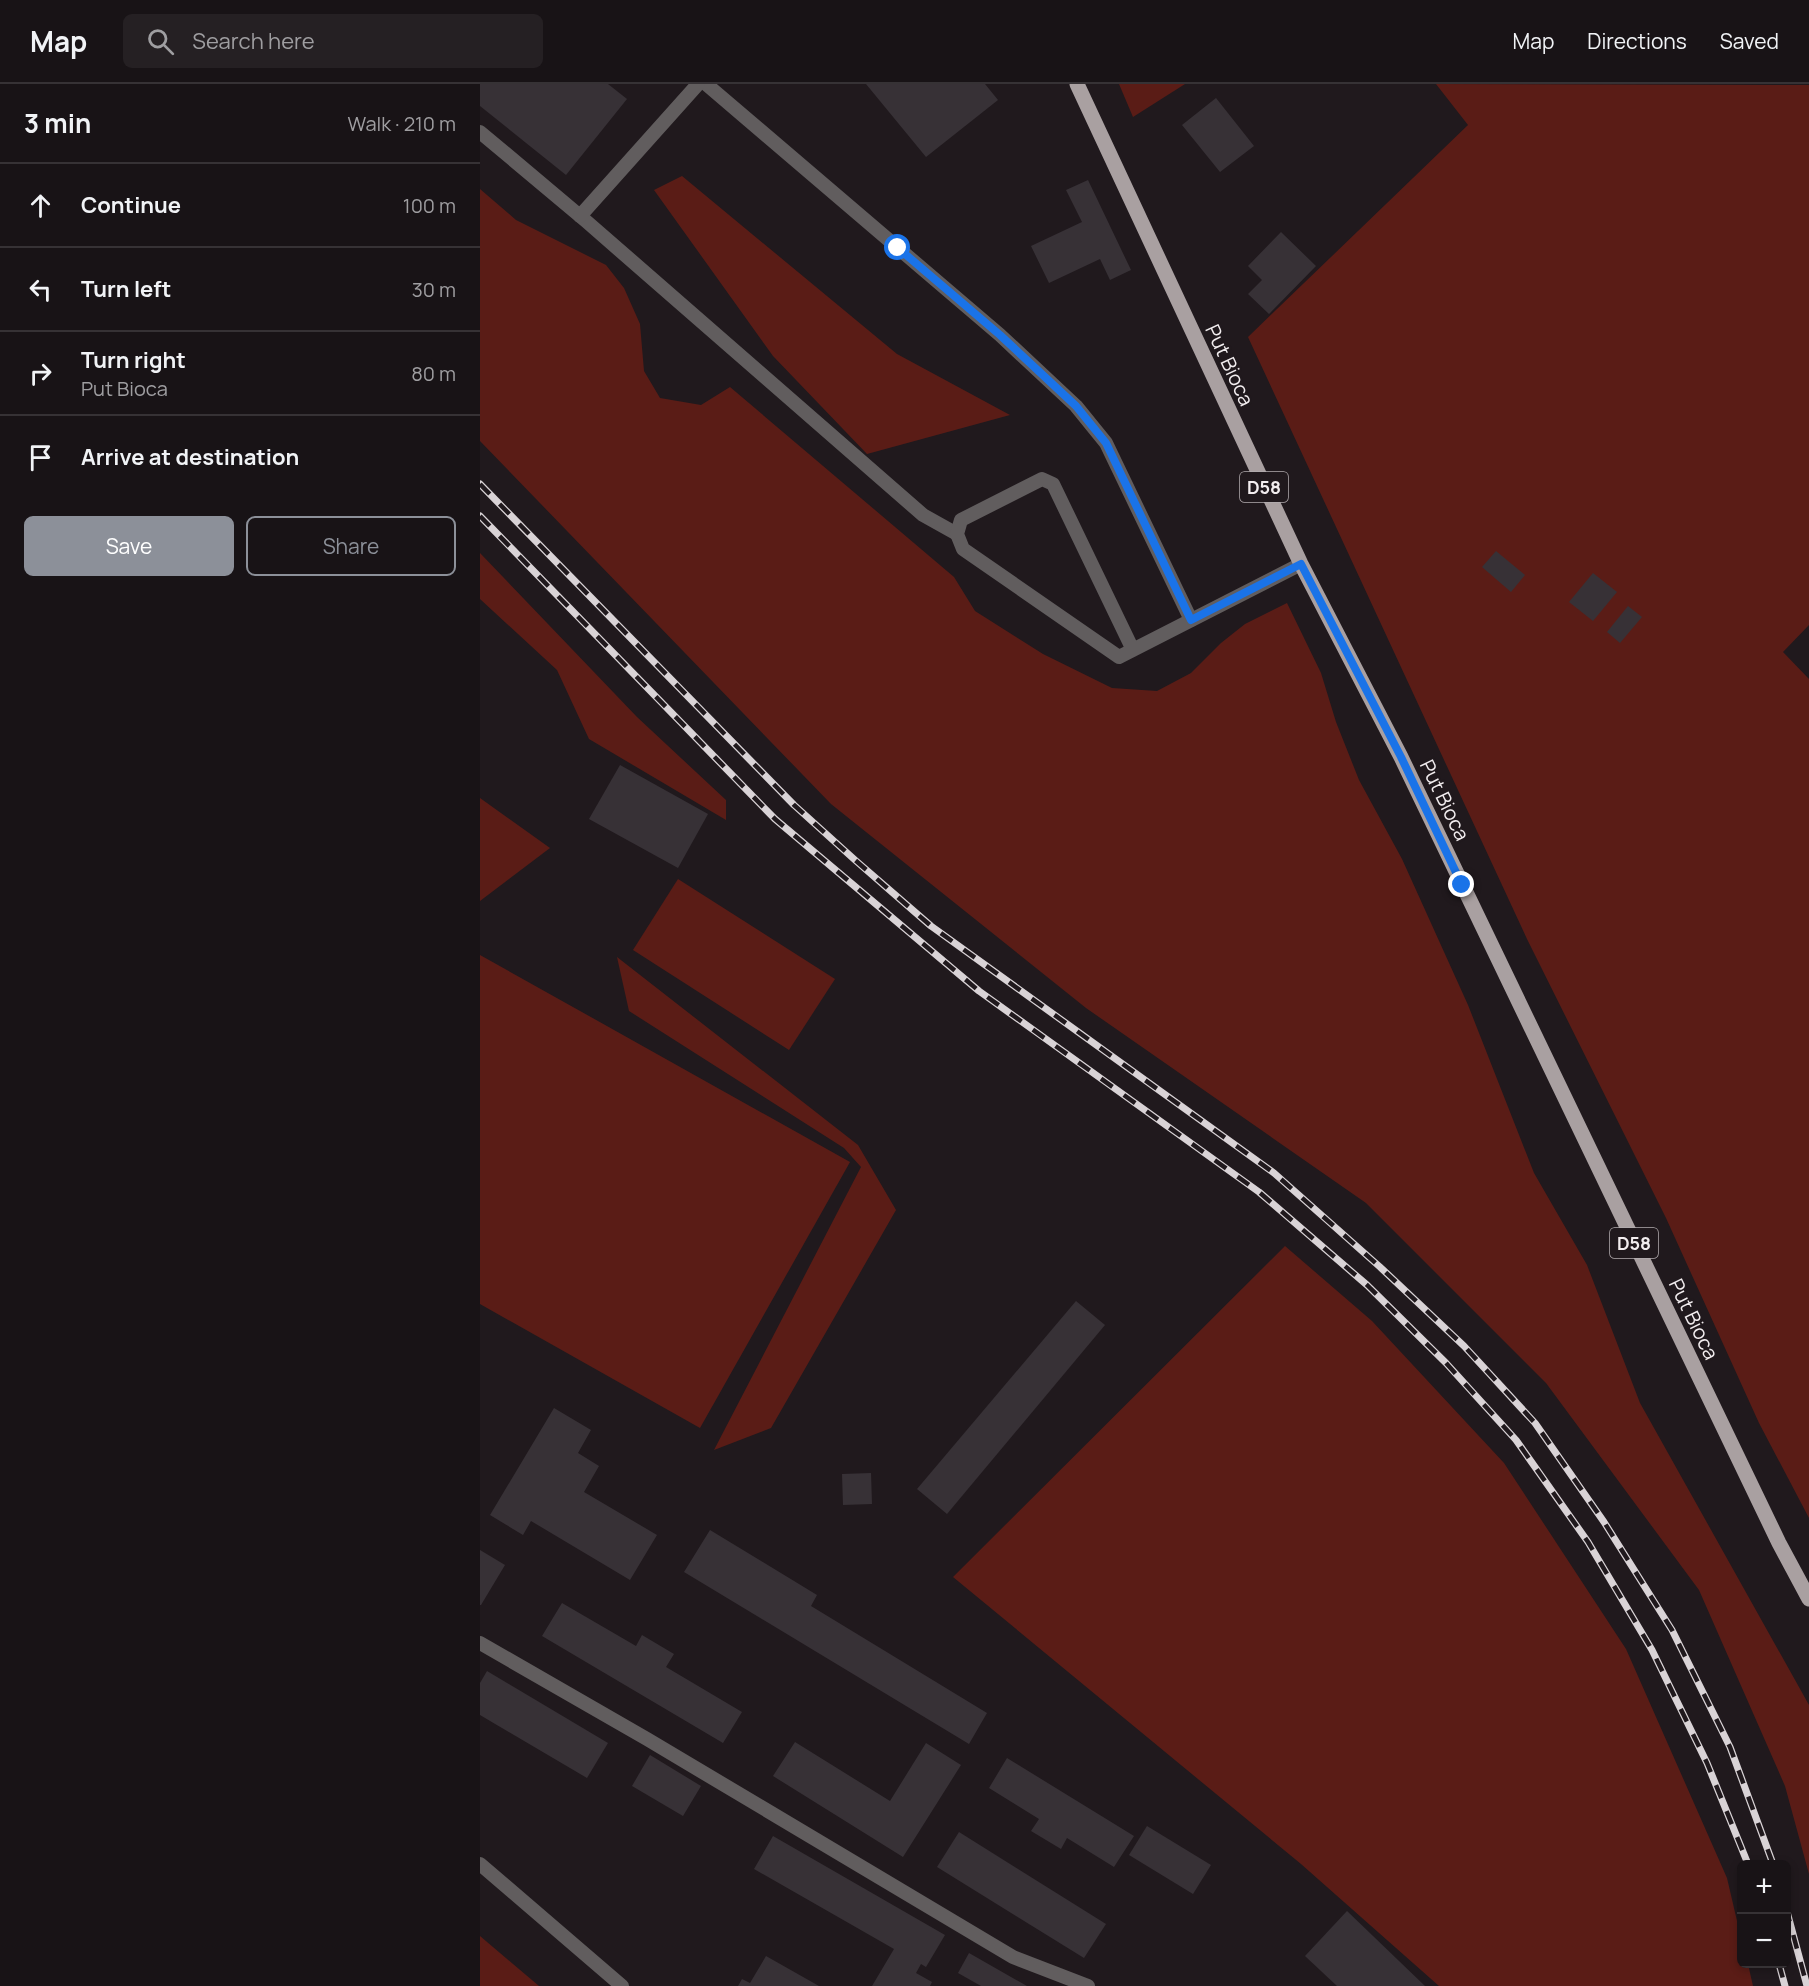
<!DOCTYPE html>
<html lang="en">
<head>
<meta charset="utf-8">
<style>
  :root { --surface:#181316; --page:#252023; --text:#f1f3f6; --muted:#9f9ea1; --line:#363235; --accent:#8c9099 }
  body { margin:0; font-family:Manrope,sans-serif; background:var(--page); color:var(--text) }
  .controls { position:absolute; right:18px; bottom:18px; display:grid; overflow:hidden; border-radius:9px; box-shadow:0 3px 9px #0003 }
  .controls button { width:54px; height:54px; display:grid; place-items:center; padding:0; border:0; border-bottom:2px solid var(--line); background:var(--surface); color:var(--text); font:30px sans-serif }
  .stop { position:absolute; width:18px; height:18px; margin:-14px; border:4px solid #1a73e8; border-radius:50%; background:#fff }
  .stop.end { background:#1a73e8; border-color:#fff; box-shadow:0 2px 6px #0008 }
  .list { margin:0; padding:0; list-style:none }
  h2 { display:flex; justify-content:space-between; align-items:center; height:78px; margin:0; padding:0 24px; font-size:26px }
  h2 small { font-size:20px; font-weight:400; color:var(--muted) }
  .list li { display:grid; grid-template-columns:39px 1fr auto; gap:18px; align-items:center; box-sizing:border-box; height:84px; padding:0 24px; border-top:2px solid var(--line) }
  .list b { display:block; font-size:22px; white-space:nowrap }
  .list p { margin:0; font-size:20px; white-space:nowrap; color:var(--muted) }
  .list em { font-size:20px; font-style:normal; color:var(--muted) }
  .actions { display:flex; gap:12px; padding:18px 24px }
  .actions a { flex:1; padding:14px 0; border:2px solid var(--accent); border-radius:9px; text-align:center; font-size:21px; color:var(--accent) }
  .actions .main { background:var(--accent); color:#fff }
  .icon { flex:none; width:33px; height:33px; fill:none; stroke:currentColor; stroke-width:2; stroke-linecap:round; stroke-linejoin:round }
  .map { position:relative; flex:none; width:1329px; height:1902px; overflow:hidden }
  header { display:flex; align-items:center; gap:36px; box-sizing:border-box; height:84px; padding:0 30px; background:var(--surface); border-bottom:2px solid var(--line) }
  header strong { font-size:28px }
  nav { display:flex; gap:33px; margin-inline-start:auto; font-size:21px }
  .search { width:420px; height:54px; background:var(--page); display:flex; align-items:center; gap:15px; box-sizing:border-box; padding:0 21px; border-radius:9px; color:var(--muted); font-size:22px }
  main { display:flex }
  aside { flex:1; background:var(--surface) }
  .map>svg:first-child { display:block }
  .green { fill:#5a1c16 }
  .building { fill:#373136 }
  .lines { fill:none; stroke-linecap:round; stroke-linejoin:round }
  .lane { stroke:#615d5e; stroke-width:14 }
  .primary { stroke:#a9a0a1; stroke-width:15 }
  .rail-casing { stroke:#d9d3d6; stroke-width:7 }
  .rail { stroke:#20191d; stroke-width:4.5; stroke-dasharray:14; stroke-linecap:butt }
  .route { stroke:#1a73e8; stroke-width:8 }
  .labels { text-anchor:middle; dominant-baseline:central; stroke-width:4.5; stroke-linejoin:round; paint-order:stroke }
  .shield { fill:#20191d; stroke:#b3adb0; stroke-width:1.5 }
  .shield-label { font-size:18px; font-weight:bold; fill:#f2edef }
  .street-label { font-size:20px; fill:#f2edef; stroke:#20191d }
</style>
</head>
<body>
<header>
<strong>Map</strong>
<div class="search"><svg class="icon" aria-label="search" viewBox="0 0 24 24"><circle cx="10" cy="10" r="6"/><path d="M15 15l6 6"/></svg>Search here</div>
<nav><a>Map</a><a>Directions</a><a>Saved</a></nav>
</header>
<main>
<aside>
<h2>3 min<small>Walk · 210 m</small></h2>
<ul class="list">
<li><svg class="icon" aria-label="ahead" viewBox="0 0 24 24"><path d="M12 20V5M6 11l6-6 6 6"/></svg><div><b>Continue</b></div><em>100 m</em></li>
<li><svg class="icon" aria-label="left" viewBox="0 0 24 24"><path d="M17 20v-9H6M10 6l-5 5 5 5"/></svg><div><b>Turn left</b></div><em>30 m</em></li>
<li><svg class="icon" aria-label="right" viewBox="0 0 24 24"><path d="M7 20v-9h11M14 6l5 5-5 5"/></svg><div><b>Turn right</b><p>Put Bioca</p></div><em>80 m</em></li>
<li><svg class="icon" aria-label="arrive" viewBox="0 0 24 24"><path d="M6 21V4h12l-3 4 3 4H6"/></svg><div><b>Arrive at destination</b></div></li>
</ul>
<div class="actions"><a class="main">Save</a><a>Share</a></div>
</aside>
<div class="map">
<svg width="1329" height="1902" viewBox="0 0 1329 1902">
  <rect width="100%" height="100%" fill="#20191d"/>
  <g class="green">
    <path d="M639 0H705L653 33Z"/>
    <path d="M956 0 1329 1V541L1303 568 1329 595V1434L1279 1339 1186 1134 1047 855 768 253 988 41Z"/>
    <path d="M202 92 417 270 530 331 387 370 293 272 174 106Z"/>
    <path d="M0 105 36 136 126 181 144 204 160 240 164 287 180 314 221 321 250 303 474 493 495 527 563 570 632 604 677 607 711 589 741 559 765 540 807 519 841 589 856 638 879 696 922 775 988 921 1054 1089 1107 1181 1160 1319 1329 1621V1790L1305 1702 1219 1506 1066 1299 886 1119 606 924 351 720 0 357Z"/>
    <path d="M0 469 157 633 246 716V736L109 655 77 586 0 515Z"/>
    <path d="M0 714 70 764 0 817Z"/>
    <path d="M198 795 355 895 309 966 153 866Z"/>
    <path d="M0 871 370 1078 220 1344 0 1220Z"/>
    <path d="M137 873 378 1061 416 1126 291 1344 234 1366 381 1083 364 1064 149 927Z"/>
    <path d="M805 1162 892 1237 1024 1379 1146 1565 1247 1794 1261 1854 1262 1880H1268L1273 1902H959L821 1780 473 1493Z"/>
    <path d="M0 1852 59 1902H0Z"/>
  </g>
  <g class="building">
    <path d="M0 0H128L147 15 86 91 0 22Z"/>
    <path d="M386 0H505L518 16 446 73Z"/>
    <path d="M736 14 774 62 740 88 702 41Z"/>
    <path d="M608 96 651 186 630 196 620 175 569 199 551 162 602 138 586 106Z"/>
    <path d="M801 148 836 182 789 230 768 210 782 196 768 182Z"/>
    <path d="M1016 467 1045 491 1031 508 1002 483Z"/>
    <path d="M1113 489 1137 508 1113 537 1089 518Z"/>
    <path d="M1148 522 1162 533 1140 559 1127 548Z"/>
    <path d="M140 681 228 730 198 784 109 735Z"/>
    <path d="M596 1217 625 1241 467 1430 437 1405Z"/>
    <path d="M74 1324 111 1346 98 1369 119 1382 104 1408 177 1451 150 1496 51 1437 43 1451 10 1431Z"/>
    <path d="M391 1389 392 1420 363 1421 362 1390Z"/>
    <path d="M230 1446 337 1511 331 1522 507 1629 489 1660 204 1488Z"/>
    <path d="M0 1466 25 1481 1 1521H0Z"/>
    <path d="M82 1519 156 1562 162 1551 194 1570 186 1583 262 1628 243 1659 62 1552Z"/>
    <path d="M7 1587 128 1659 107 1694 0 1631V1599Z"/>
    <path d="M315 1658 410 1717 446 1659 481 1681 423 1773 293 1692Z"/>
    <path d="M170 1671 221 1702 203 1732 152 1702Z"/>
    <path d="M527 1674 654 1752 634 1783 587 1754 581 1765 551 1747 559 1735 509 1704Z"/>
    <path d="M667 1742 731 1781 713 1810 649 1771Z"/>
    <path d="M479 1748 626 1840 604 1874 457 1783Z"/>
    <path d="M293 1752 465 1851 446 1883 441 1880 436 1889 452 1898 450 1902H392L414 1865 274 1785Z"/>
    <path d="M867 1827 945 1902H857L825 1872Z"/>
    <path d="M489 1869 547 1902H501L478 1889Z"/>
    <path d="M286 1872 339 1902H258L262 1895 270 1899Z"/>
  </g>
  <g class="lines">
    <g class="lane">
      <path d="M226 0 520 251 596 322 626 359 711 536"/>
      <path d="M0 48 106 137 443 431 477 450"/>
      <path d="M100 132 218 0"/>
      <path d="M653 566 573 400 562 395 481 436 477 450 483 465 639 573 821 480"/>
      <path d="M0 1559 167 1655 533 1873 608 1902"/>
      <path d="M0 1780 142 1902"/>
    </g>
    <path class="primary" d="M597 0 821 480 921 673 1299 1459 1329 1515"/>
    <g class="rail-casing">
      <g id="rail">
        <path d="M0 400 314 721 375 776 451 842 794 1089 900 1183 984 1262 1055 1339 1124 1438 1192 1546 1250 1663 1293 1780"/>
        <path d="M0 432 295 735 499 907 779 1108 887 1201 966 1279 1036 1356 1108 1458 1172 1566 1227 1679 1268 1780"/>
        <path d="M1306 1824 1327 1902"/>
        <path d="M1299 1880 1305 1902"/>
      </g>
    </g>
    <use href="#rail" class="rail"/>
  </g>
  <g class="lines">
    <path class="route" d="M418 164 520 251 596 322 626 359 711 536 821 480 921 673 982 801"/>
  </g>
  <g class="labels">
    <g class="shield">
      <rect x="760" y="388" width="48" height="30" rx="4.5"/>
      <rect x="1130" y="1144" width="48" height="30" rx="4.5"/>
    </g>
    <g class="shield-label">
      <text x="784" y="403">D58</text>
      <text x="1154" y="1159">D58</text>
    </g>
    <g class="street-label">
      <text transform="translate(750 281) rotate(65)">Put Bioca</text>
      <text transform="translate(965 716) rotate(64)">Put Bioca</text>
      <text transform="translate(1214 1235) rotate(64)">Put Bioca</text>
    </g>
  </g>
</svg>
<div class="controls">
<button>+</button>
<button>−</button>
</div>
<div class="stop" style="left:418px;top:164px"></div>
<div class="stop end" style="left:982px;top:801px"></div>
</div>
</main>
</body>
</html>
